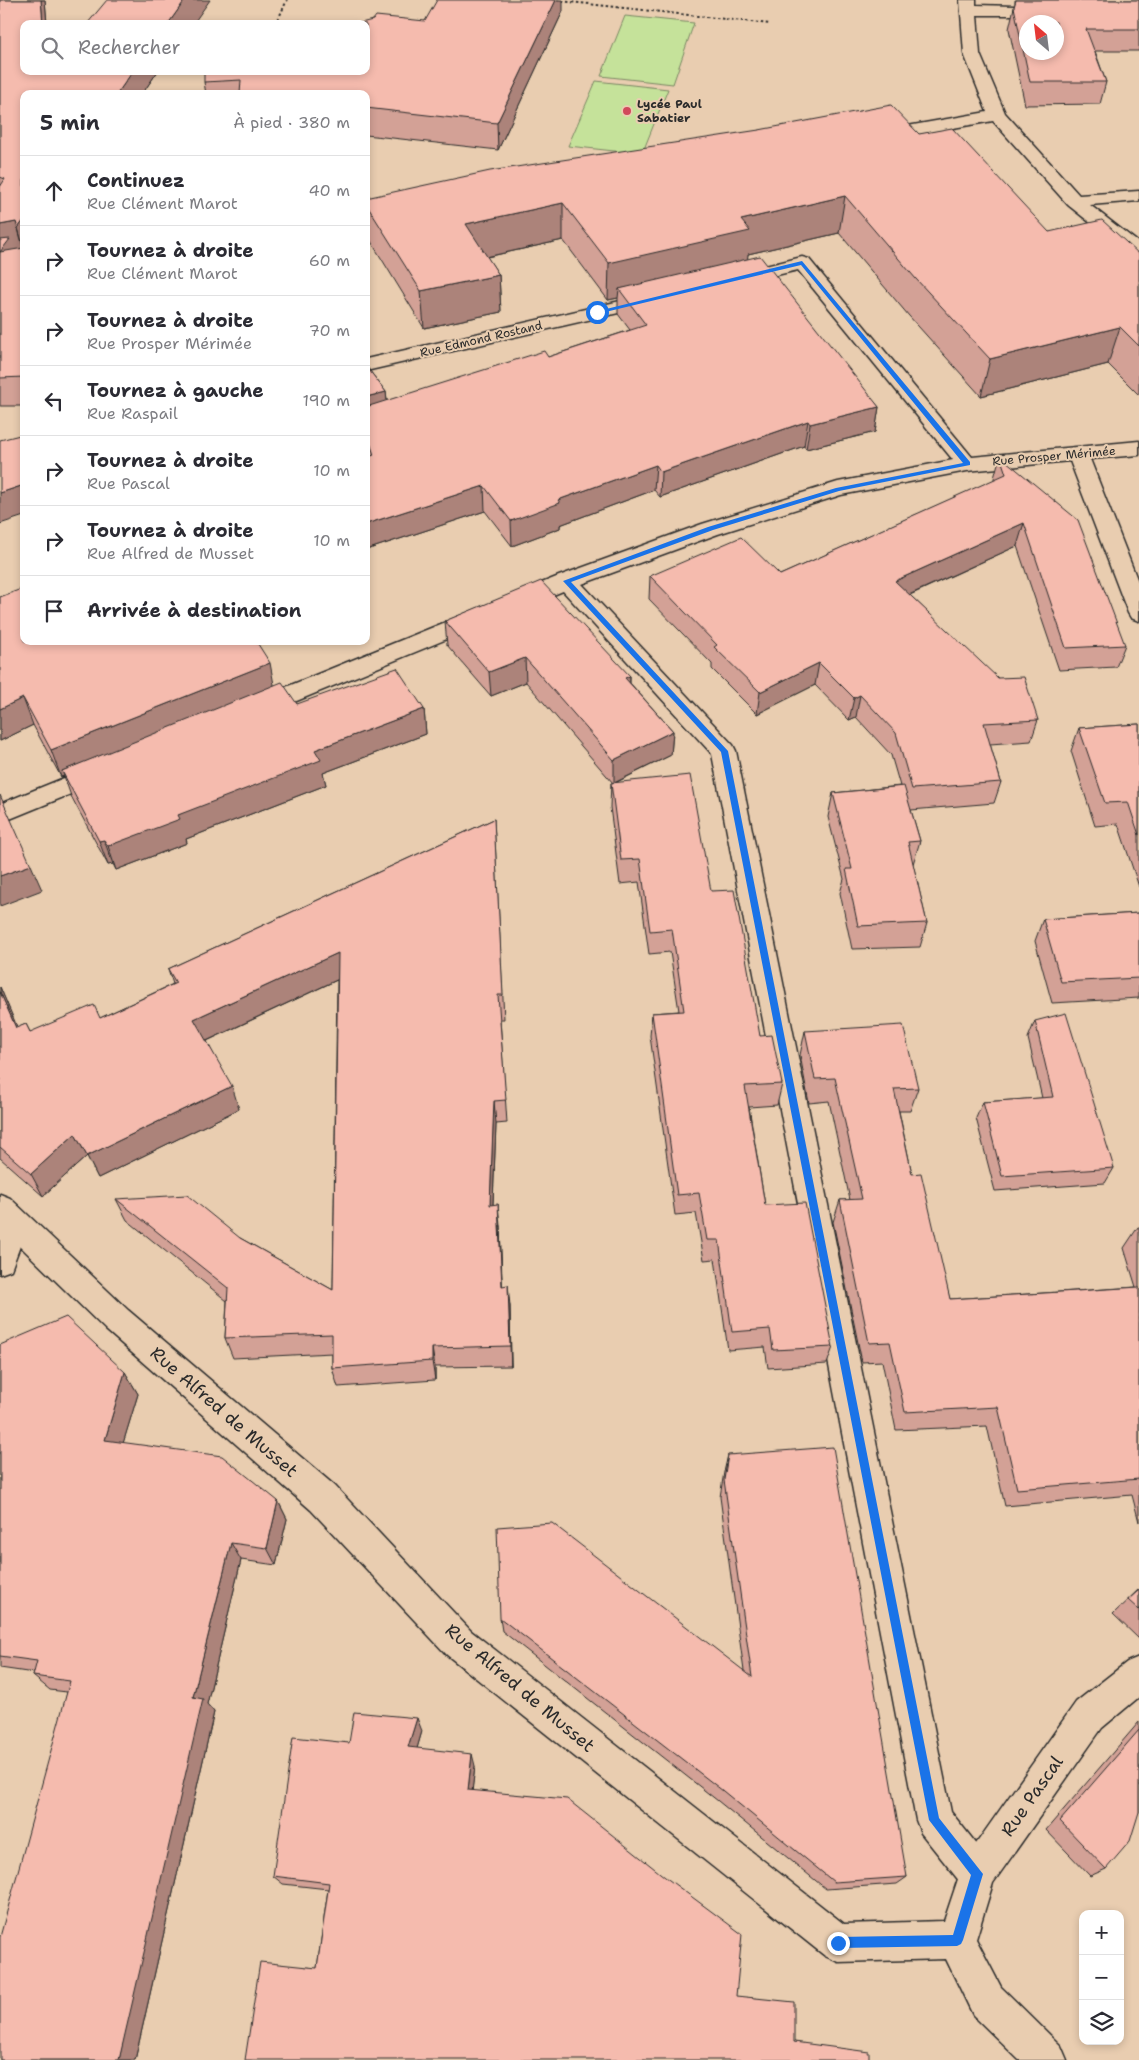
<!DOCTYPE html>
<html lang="fr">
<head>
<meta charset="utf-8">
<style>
  :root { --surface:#fff; --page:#f2f2f3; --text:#2b2b33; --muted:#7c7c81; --line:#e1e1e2 }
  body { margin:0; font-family:"Shantell Sans",sans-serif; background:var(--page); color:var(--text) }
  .controls { position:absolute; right:15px; bottom:15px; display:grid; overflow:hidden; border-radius:10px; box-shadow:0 2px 8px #0003 }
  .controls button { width:45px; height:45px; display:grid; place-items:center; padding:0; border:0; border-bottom:1px solid var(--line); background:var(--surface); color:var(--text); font:25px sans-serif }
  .compass { position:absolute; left:1019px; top:15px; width:45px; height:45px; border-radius:50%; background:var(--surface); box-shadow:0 2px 8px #0003; rotate:332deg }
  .stop { position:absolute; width:15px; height:15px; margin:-11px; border:4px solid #1a73e8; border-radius:50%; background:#fff }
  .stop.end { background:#1a73e8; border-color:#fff; box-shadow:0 1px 5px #0008 }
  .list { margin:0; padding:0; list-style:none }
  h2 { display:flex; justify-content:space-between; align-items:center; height:65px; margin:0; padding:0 20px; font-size:21px }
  h2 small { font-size:16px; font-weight:400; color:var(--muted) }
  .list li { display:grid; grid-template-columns:32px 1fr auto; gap:15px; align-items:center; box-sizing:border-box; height:70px; padding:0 20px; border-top:1px solid var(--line) }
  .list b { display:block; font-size:19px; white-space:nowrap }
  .list p { margin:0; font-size:16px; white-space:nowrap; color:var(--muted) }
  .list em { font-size:16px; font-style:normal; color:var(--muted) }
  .icon { flex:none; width:28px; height:28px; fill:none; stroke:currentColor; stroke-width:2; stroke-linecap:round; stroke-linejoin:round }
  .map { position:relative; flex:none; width:1139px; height:2060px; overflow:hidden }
  .search { position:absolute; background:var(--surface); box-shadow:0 2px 8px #0003; left:20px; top:20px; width:350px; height:55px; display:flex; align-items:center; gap:12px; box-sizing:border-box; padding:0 18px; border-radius:10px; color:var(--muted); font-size:19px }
  .panel { position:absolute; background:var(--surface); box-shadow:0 2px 8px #0003; left:20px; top:90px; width:350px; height:555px; border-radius:10px }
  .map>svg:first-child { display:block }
  .green { fill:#c5e29a; stroke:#788662 }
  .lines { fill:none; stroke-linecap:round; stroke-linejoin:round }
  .street-casing { stroke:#2b2b2b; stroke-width:3 }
  .secondary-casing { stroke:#2b2b2b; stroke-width:3 }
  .path { stroke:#2b2b2b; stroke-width:2; stroke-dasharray:2.5 2.5; stroke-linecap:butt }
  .street { fill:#e9cdb0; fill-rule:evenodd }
  .secondary { fill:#e9cdb0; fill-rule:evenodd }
  .wall { fill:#d3a196; stroke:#2b2b2b }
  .shaded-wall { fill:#ac837a; stroke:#2b2b2b }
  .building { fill:#f5bbae; stroke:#2b2b2b; fill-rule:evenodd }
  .route { fill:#1a73e8 }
  .poi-dot { fill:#d1495b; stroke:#e9cdb0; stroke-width:2 }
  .labels { text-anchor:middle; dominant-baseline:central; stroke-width:4; stroke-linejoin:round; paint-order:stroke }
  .far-poi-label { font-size:12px; font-weight:bold; fill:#2b2b2b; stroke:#e9cdb0; text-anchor:start }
  .far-street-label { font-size:12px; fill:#2b2b2b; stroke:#e9cdb0 }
  .near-street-label { font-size:18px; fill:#2b2b2b; stroke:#e9cdb0 }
</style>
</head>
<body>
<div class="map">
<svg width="1139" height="2060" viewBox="0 0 1139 2060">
  <rect width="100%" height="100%" fill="#e9cdb0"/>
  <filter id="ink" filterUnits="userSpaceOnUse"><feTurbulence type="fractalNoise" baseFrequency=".02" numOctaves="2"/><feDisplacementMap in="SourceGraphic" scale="10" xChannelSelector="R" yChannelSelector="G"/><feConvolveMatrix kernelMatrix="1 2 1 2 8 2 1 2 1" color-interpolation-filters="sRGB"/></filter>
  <g filter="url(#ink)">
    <g class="green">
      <path d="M625 16 694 23 673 84 601 76Z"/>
      <path d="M596 81 668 89 642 154 568 146Z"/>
    </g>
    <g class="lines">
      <g class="street-casing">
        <g id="street">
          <path d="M960 0H976V5L1057 7 1059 10 1057 13 1051 15H977L980 54 1005 113 1079 195 1139 191V201L1090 205 1139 243V258L1132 256 1068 205 993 121 879 141 873 140 870 136 873 132 879 131 987 112 964 54Z"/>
          <path d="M802 257 809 259 972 457 1139 441V455L1090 459 1139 584V621L1131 618 1128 613 1070 461 967 471 841 495 718 534 582 584 733 745 736 751 951 1812 990 1861 996 1874 990 1887 977 1893 964 1887 921 1833 916 1820 712 754 563 591 265 714 257 717 249 714 245 708 249 702 559 576 702 524 838 482 953 460 798 270 735 285 728 283 726 279 728 275Z"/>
          <path d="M655 293 662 295 665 299 662 303 366 371V359Z"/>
          <path d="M101 763 110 766 113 772 110 778 0 823V804Z"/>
        </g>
      </g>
      <g class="secondary-casing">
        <path id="secondary" d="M0 1194 10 1198 128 1310 335 1486 471 1631 844 1924 944 1921 964 1861 1076 1702 1127 1662 1139 1657V1697L1102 1728 993 1883 976 1939 1001 1987 1061 2046 1067 2060H1019L973 2015 946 1959 838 1962 825 1956 447 1655 311 1510 106 1330 20 1246 11 1270 0 1274Z"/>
      </g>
      <g class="path">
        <path d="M552 0 770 24"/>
        <path d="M276 24 287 0"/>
      </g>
      <use href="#street" class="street"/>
      <use href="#secondary" class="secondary"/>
    </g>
    <g class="wall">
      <path d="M0 0H45L47 24 24 71H158L142 94H24V406H0Z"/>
      <path d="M1015 0H1139V51H1095L1106 82 1100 104 1025 105 1009 29 1015 3Z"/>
      <path d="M563 11 498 150 366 135V94H206L204 82 425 21Z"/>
      <path d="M919 134 1049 232 1139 254V395L1108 364 981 396 909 316 839 233 748 254 747 259 879 407 875 432 806 449 804 446 660 497 654 490 560 525V528L512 546 485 511 366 550V458L370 457 366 445V366L386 392 387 401 548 357 630 330 618 314V298L608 300 563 240 487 257 499 275 501 312 424 328 367 235 366 228V198Z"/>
      <path d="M1000 456 1125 645 1116 667 1059 670 1017 546 910 595 1038 720 1031 741 990 744 1001 782 994 803 911 810 920 841 913 864 927 923 920 947 852 949 840 893 844 879 828 817 833 793 900 786 891 755 856 717 849 720 815 685 757 714 712 669V664L649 599 650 576 780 575 994 480V478Z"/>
      <path d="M0 597 274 685 297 704 424 709 426 734 323 773 326 785 186 839 187 843 116 870 113 864 108 865 71 796 64 776 61 777 33 725 0 741Z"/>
      <path d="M445 621 630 676V683L673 731 671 755 615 783 711 891 760 1036 782 1084 777 1105 749 1107 765 1205 833 1347 827 1364 768 1368 765 1347 728 1350 715 1259 704 1260 696 1213 675 1215 650 1036 652 1013 679 1011 670 952 649 954 639 882 620 884 610 807 611 783H613L526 682 491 696 447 645Z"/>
      <path d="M1139 724V887L1118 824 1095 826 1071 751 1079 728Z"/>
      <path d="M494 819 504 1019H500L507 1123 496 1124 493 1205 500 1226 502 1286 510 1306 511 1366 435 1367V1380L338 1387 332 1368V1353L233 1358 225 1338 227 1301 127 1220 116 1199 240 1238 333 1290 337 980 207 1041 239 1109 98 1178 87 1156 43 1196 0 1158V987L17 1028 26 1024 30 1032 100 1018 173 984 168 969Z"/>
      <path d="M1139 913V998L1052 1003 1035 941 1043 919Z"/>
      <path d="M1035 1021 1114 1168 1105 1183 995 1191 976 1118 983 1102 1042 1098 1028 1038Z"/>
      <path d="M805 1031 918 1088 910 1111H899L912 1174 950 1299 1136 1287 1124 1248 1138 1227H1139V1522L1132 1495 1005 1506 987 1426 896 1430 882 1361 862 1362 833 1222 840 1200H850L829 1101 809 1103 800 1055Z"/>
      <path d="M0 1345 125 1372 138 1394 123 1443 278 1501 287 1519 276 1565 241 1560 207 1704 214 1712 135 2060H0L67 1692 50 1690 33 1676 34 1673 0 1668Z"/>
      <path d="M728 1455 907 1877 897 1884 826 1889 718 1801 502 1631 500 1618 744 1671 720 1497 724 1472Z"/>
      <path d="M1139 1589V1639L1113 1614Z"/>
      <path d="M1139 1722V1812L1106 1869 1090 1876 1046 1830Z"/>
      <path d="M422 1731 417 1748 475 1766 472 1790 794 2042 869 2060 317 1968 328 1889 283 1884 273 1876 349 1743Z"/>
    </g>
    <g class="shaded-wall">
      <path d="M41 0H45L47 24H43Z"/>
      <path d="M185 0H210L193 24H168Z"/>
      <path d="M556 0H563V11L498 150 497 123Z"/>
      <path d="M133 71H158L142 94H117Z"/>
      <path d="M845 196 839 233 748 254 747 268 619 289 618 298 608 300 609 263 741 220Z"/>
      <path d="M563 203V240L468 261 466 224Z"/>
      <path d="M24 220V249L18 228Z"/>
      <path d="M16 222 24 250 0 255V225Z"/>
      <path d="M499 275 501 312 424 328 421 291Z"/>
      <path d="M1120 327 1108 364 981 396 990 359Z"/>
      <path d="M386 392 389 420 366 426V397Z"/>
      <path d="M879 407 875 432 806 449 810 424Z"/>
      <path d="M808 421 804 446 660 497 661 472Z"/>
      <path d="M656 465 654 490 560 525V528L512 546 511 521 558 500Z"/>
      <path d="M24 485V516L0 524V493Z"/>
      <path d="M484 486 485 511 366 550V524Z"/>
      <path d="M1024 523 1017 546 891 603 895 581Z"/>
      <path d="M525 658 526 682 491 696 489 672Z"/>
      <path d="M270 663 275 690 62 771 64 776 61 777 51 750Z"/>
      <path d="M819 663 815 685 757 714 760 692Z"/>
      <path d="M630 676 629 700 625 678Z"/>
      <path d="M860 695 856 717 849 720 854 698Z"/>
      <path d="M23 698 33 725 0 741V709Z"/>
      <path d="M424 709 426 734 323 773 326 785 186 839 187 843 116 870 108 846 178 815 315 750Z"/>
      <path d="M673 731 671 755 614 783V760Z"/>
      <path d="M104 840 113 864 108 865 99 841Z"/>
      <path d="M31 865 42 890 0 906V876Z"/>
      <path d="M338 953 343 977 202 1043 194 1019Z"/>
      <path d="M0 987 28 1052 16 1028 0 992Z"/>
      <path d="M232 1086 239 1109 98 1178 87 1156Z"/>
      <path d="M494 1101 496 1124 492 1226 490 1205Z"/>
      <path d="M75 1134 87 1156 43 1196 31 1174Z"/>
      <path d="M498 1204 500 1226 503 1306 502 1286Z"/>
      <path d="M508 1285 510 1306 511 1366 510 1346Z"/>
      <path d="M432 1348 435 1367V1380L432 1361Z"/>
      <path d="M125 1372 138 1394 118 1460 105 1440Z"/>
      <path d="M278 1501 287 1519 276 1565 267 1548Z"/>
      <path d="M231 1543 241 1560 207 1704 214 1712 135 2060H119L193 1697Z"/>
      <path d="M417 1718 422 1731 414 1759 408 1747Z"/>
      <path d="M472 1754 475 1766 471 1801 468 1790Z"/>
    </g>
    <g class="building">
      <path d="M0 0H41L43 24H24V71H133L117 94H24V220L18 228 16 222 0 225V187L5 179 0 177Z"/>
      <path d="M107 0H185L168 24H87Z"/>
      <path d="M437 0H556L497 123 366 108V94H240L241 80 204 82V71H366V24H356L373 20 376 16 425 21Z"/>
      <path d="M1016 0H1139V29H1086L1106 82H1030L1014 7ZM1026 22H1056V52H1026Z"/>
      <path d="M891 105 919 134 952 128 1049 232 1102 220 1139 254V346L1120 327 990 359 916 279 845 196 741 220 750 231 609 263 563 203 466 224 499 275 421 291 366 204V198L490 171 759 130Z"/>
      <path d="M10 239 0 252 24 248V377L0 378V240Z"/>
      <path d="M760 256 879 407 810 424 808 421 661 472 656 465 558 500 560 503 511 521 484 486 366 524V458L374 455 366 430V407L544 351 548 357 646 325 619 289Z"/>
      <path d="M366 366 386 392 366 397Z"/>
      <path d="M24 434V485L0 493V440Z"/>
      <path d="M1000 456 1078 520 1125 645 1066 648 1024 523 895 581 998 678 1024 677 1038 720 984 723 1001 782 912 789 896 733 860 695 854 698 819 663 760 692 714 647 717 645 650 576 741 537 780 575 1006 474Z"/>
      <path d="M541 581 630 676 625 678 673 731 614 760 525 658 489 672 445 621Z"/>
      <path d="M24 588V641H256L270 663 51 750 23 698 0 709V597Z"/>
      <path d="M397 668 424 709 315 750 321 760 178 815 180 819 108 846 104 840 99 841 62 771 282 682 297 704Z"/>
      <path d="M1139 724V835L1128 802 1105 803 1079 728Z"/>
      <path d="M690 775 711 891 734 890 760 1036 772 1035 782 1084 745 1086 765 1205 805 1203 833 1347 773 1350 770 1329 732 1332 719 1240H707L699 1193 677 1195 652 1013 684 1011 672 929 650 931 640 859 621 860 611 783Z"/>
      <path d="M904 786 920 841 908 842 927 923 858 926 846 869H852L833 793Z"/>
      <path d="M0 795 31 865 0 876Z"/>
      <path d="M494 819 503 995H498L506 1100 494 1101 490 1205 498 1204 502 1286 508 1285 510 1346 432 1348V1361L332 1368V1334L225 1338 228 1288 116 1199 187 1195 240 1238 333 1290 338 953 194 1019 232 1086 87 1156 75 1134 31 1174 0 1147V992L16 1028 26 1024 30 1032 94 1005 100 1018 176 983 168 969Z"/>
      <path d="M1139 913V978L1061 982 1043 919Z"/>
      <path d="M1066 1013 1114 1168 1002 1176 983 1102 1053 1097 1035 1021Z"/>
      <path d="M903 1025 918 1088 894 1089 912 1174 921 1173 950 1299 1139 1287V1479L1017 1489 998 1407 905 1412 890 1342 869 1343 840 1200 862 1199 835 1078 815 1079 805 1031Z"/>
      <path d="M66 1317 125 1372 105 1440 222 1456 278 1501 267 1548 231 1543 193 1697 203 1699 119 2060H0V1937L70 1681 33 1676 37 1661 0 1656V1345Z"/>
      <path d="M833 1447 907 1877 834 1882 723 1791 500 1618 497 1527 552 1523 752 1677 724 1480 728 1455Z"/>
      <path d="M1139 1590V1610L1128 1600Z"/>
      <path d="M354 1712 417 1718 408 1747 472 1754 468 1790 567 1799 665 1877 742 1934 736 1996 794 2002V2042L869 2052V2060H245L260 1962 317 1968 329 1883 273 1876 293 1737 349 1743Z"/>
      <path d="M1139 1730V1812L1130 1841 1106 1869 1060 1821Z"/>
    </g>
  </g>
  <path class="route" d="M802 261 970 462V465L839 491 713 530 571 582 728 751 939 1818 983 1874 963 1940 961 1944 957 1946 838 1948 834 1947 832 1943 834 1939 838 1937 953 1935 971 1875 929 1820 721 752 563 581 708 527 836 488 963 463 801 265 597 314 594 312Z"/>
  <circle class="poi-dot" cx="627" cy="111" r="5"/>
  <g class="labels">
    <g class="far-poi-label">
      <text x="637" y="104">Lycée Paul<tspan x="637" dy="14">Sabatier</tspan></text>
    </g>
    <g class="far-street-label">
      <text transform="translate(481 339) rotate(-13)">Rue Edmond Rostand</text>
      <text transform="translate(1054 456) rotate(-5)">Rue Prosper Mérimée</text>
    </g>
    <g class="near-street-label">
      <text transform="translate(224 1412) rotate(41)">Rue Alfred de Musset</text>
      <text transform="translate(520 1688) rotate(40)">Rue Alfred de Musset</text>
      <text transform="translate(1032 1796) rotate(-55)">Rue Pascal</text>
    </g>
  </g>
</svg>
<div class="controls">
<button>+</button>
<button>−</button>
<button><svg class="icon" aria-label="layers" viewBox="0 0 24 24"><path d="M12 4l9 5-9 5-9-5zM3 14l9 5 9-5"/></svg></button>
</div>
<svg class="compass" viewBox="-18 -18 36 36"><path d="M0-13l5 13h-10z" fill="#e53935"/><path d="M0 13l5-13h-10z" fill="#7c7c81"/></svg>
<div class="stop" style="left:597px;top:312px"></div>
<div class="stop end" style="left:838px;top:1943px"></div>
<div class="search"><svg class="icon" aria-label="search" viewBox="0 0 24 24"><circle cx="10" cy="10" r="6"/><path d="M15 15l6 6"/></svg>Rechercher</div>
<section class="panel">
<h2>5 min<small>À pied · 380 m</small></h2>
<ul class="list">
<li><svg class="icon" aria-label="ahead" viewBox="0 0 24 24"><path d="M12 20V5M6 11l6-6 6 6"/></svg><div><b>Continuez</b><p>Rue Clément Marot</p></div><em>40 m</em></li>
<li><svg class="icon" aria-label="right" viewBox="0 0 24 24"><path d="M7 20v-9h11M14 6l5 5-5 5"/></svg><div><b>Tournez à droite</b><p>Rue Clément Marot</p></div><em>60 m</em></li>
<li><svg class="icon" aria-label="right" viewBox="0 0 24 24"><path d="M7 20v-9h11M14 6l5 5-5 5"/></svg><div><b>Tournez à droite</b><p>Rue Prosper Mérimée</p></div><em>70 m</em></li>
<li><svg class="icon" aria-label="left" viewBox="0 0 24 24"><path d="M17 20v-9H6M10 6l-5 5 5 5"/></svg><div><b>Tournez à gauche</b><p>Rue Raspail</p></div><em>190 m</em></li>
<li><svg class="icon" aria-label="right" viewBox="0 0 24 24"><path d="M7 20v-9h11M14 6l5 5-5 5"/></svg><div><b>Tournez à droite</b><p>Rue Pascal</p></div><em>10 m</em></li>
<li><svg class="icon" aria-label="right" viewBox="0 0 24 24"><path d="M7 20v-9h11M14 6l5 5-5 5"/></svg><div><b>Tournez à droite</b><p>Rue Alfred de Musset</p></div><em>10 m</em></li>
<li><svg class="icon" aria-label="arrive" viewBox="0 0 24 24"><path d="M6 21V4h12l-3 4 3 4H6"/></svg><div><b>Arrivée à destination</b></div></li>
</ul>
</section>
</div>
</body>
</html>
